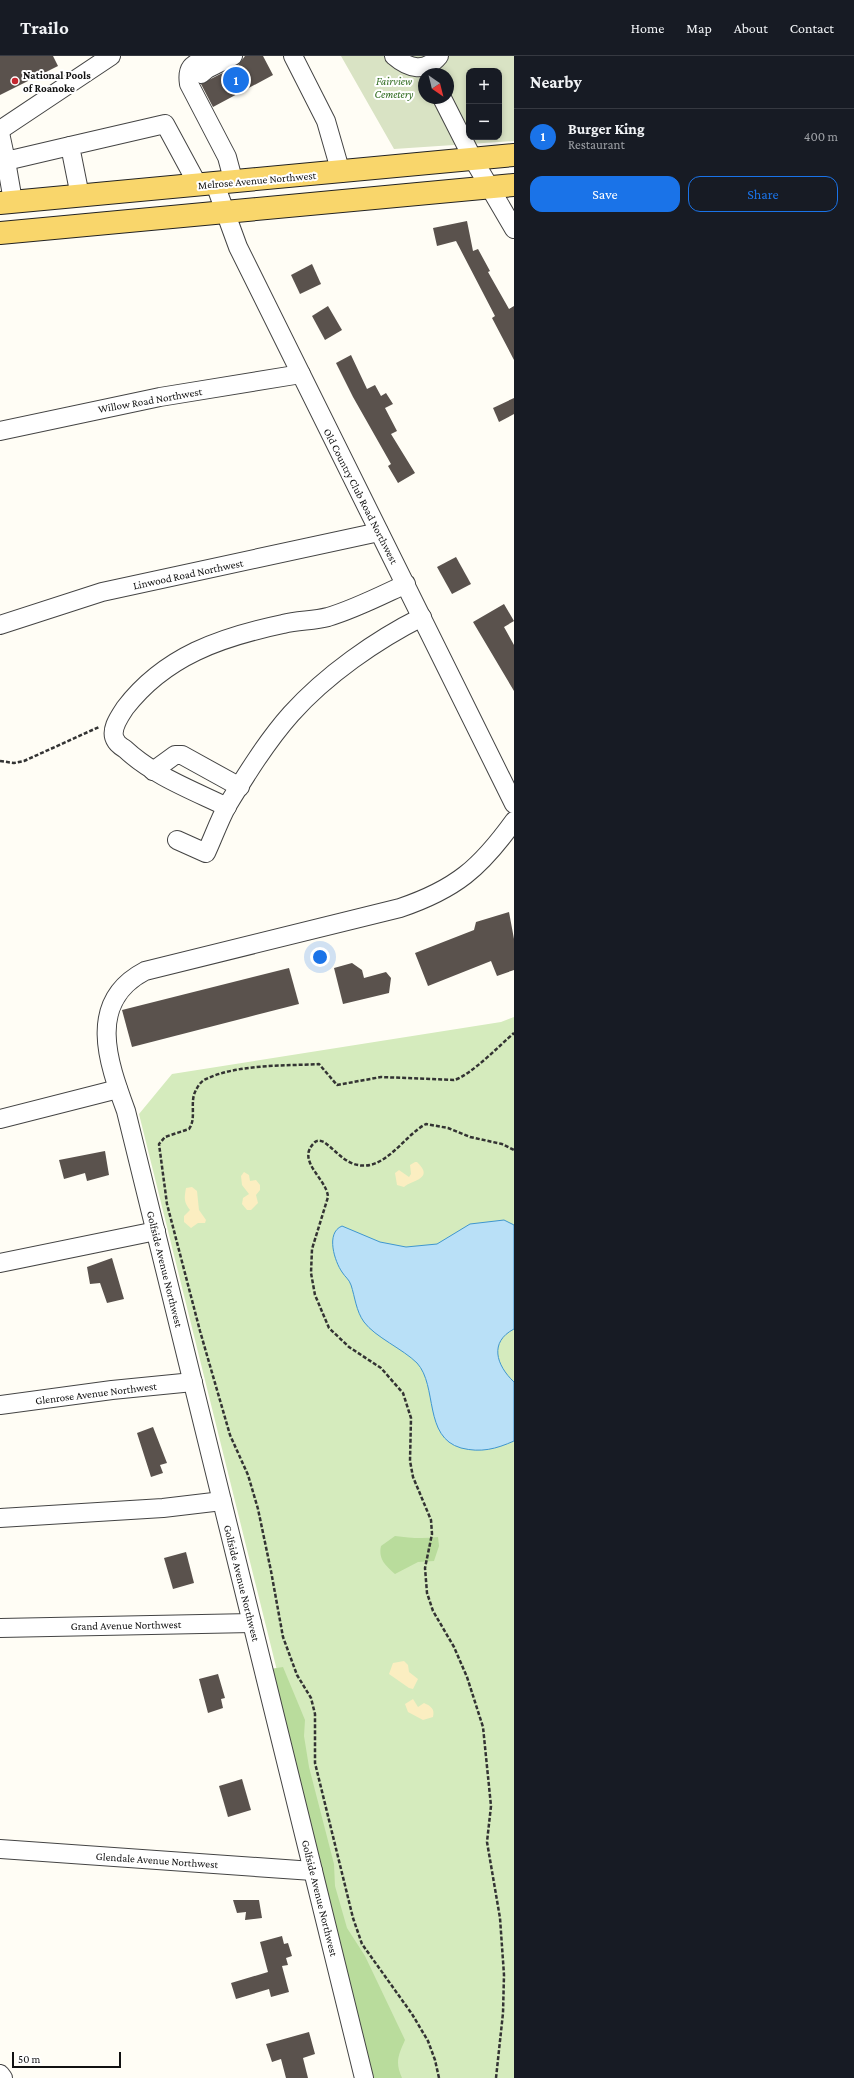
<!DOCTYPE html>
<html lang="en">
<head>
<meta charset="utf-8">
<style>
  :root { --surface:#171b24; --page:#242831; --text:#f1f3f6; --muted:#9ea1a6; --line:#363941; --accent:#1a73e8 }
  body { margin:0; font-family:"Crimson Pro",serif; background:var(--page); color:var(--text) }
  .controls { position:absolute; right:12px; top:12px; display:grid; overflow:hidden; border-radius:8px; box-shadow:0 2px 6px #0003 }
  .controls button { width:36px; height:36px; display:grid; place-items:center; padding:0; border:0; border-bottom:1px solid var(--line); background:var(--surface); color:var(--text); font:20px sans-serif }
  .compass { position:absolute; left:418px; top:12px; width:36px; height:36px; border-radius:50%; background:var(--surface); box-shadow:0 2px 6px #0003; rotate:145deg }
  .scale { position:absolute; left:12px; bottom:10px; width:109px; box-sizing:border-box; padding-left:4px; border:2px solid #111; border-top:0; font-size:11px; line-height:14px; white-space:nowrap; color:#111; -webkit-text-stroke:3px #fff; paint-order:stroke }
  .you { position:absolute; left:320px; top:901px; width:14px; height:14px; margin:-10px; border:3px solid #fff; border-radius:50%; background:#1a73e8; box-shadow:0 0 0 6px #1a73e833 }
  .badge { display:grid; place-items:center; width:26px; height:26px; border-radius:50%; background:var(--accent); color:#fff; font-size:13px; font-weight:700 }
  .pin { position:absolute; translate:-50% -50%; border:2px solid #fff; box-shadow:0 1px 4px #0006 }
  .list { margin:0; padding:0; list-style:none }
  h2 { display:flex; justify-content:space-between; align-items:center; height:52px; margin:0; padding:0 16px; font-size:17px }
  h2 small { font-size:13px; font-weight:400; color:var(--muted) }
  .list li { display:grid; grid-template-columns:26px 1fr auto; gap:12px; align-items:center; box-sizing:border-box; height:56px; padding:0 16px; border-top:1px solid var(--line) }
  .list b { display:block; font-size:15px; white-space:nowrap }
  .list p { margin:0; font-size:13px; white-space:nowrap; color:var(--muted) }
  .list em { font-size:13px; font-style:normal; color:var(--muted) }
  .actions { display:flex; gap:8px; padding:12px 16px }
  .actions a { flex:1; padding:9px 0; border:1px solid var(--accent); border-radius:12px; text-align:center; font-size:14px; color:var(--accent) }
  .actions .main { background:var(--accent); color:#fff }
  .map { position:relative; flex:none; width:514px; height:2022px; overflow:hidden }
  header { display:flex; align-items:center; gap:24px; box-sizing:border-box; height:56px; padding:0 20px; background:var(--surface); border-bottom:1px solid var(--line) }
  header strong { font-size:19px }
  nav { display:flex; gap:22px; margin-inline-start:auto; font-size:14px }
  main { display:flex }
  aside { flex:1; background:var(--surface) }
  .map>svg:first-child { display:block }
  .green { fill:#d5ebbd }
  .forest { fill:#b9dc9c }
  .sand { fill:#fbeec1 }
  .cemetery { fill:#d9e3c4; fill-rule:evenodd }
  .water { fill:#b9e0f7; stroke:#3f96cf }
  .building { fill:#5a524d }
  .lines { fill:none; stroke-linecap:round; stroke-linejoin:round }
  .minor-casing { stroke:#444; stroke-width:20 }
  .major-casing { stroke:#222; stroke-width:24 }
  .path { stroke:#333; stroke-width:2.5; stroke-dasharray:4 2; stroke-linecap:butt }
  .minor { stroke:#fff; stroke-width:18 }
  .major { stroke:#f9d66b; stroke-width:22 }
  .poi-dot { fill:#c4262e; stroke:#fff; stroke-width:1.5 }
  .labels { text-anchor:middle; dominant-baseline:central; stroke-width:4; stroke-linejoin:round; paint-order:stroke }
  .poi-label { font-size:11px; font-weight:bold; fill:#111; stroke:#fff; text-anchor:start }
  .park-label { font-size:11px; font-style:italic; fill:#2f6b1f; stroke:#fff }
  .street-label { font-size:11px; fill:#111; stroke:#fff }
</style>
</head>
<body>
<header>
<strong>Trailo</strong>
<nav><a>Home</a><a>Map</a><a>About</a><a>Contact</a></nav>
</header>
<main>
<div class="map">
<svg width="514" height="2022" viewBox="0 0 514 2022">
  <rect width="100%" height="100%" fill="#fffdf5"/>
  <path class="green" d="M514 961V2022H378L139 1058 172 1018 501 966Z"/>
  <g class="forest">
    <path d="M395 1480C409 1482 424 1483 438 1481L439 1490 434 1505 418 1506 395 1518C386 1510 378 1503 381 1490Z"/>
    <path d="M283 1611 305 1664 304 1680 309 1711 334 1808 335 1830 347 1872 365 1900 405 1984C398 2000 395 2006 402 2022H374L359 1972 270 1613Z"/>
  </g>
  <g class="sand">
    <path d="M415 1106H417C435 1123 412 1124 404 1131L397 1129 395 1117 399 1114 409 1121 411 1118 410 1109Z"/>
    <path d="M244 1116 249 1119 250 1125 256 1124 260 1129V1134L256 1139 258 1147 251 1154H247L242 1148 243 1142 249 1138 242 1129 241 1120Z"/>
    <path d="M192 1131 197 1135 199 1154 206 1164 205 1167H198L191 1172 184 1166V1160L190 1154C184 1146 184 1143 186 1132Z"/>
    <path d="M404 1605 408 1609 409 1616 418 1623 413 1633 409 1632 389 1618 393 1607Z"/>
    <path d="M413 1643 418 1651 424 1647C431 1650 435 1653 433 1661L423 1664 408 1656 405 1648Z"/>
  </g>
  <path class="cemetery" d="M341 0H514V85L394 93ZM469 15H499V81H469ZM424 18H448V42H424Z"/>
  <path class="water" d="M504 1164 514 1169V1273C489 1286 496 1309 514 1326V1385C496 1393 481 1397 461 1392 423 1381 438 1330 417 1307 403 1293 375 1281 364 1266 356 1255 355 1241 351 1229 349 1223 345 1221 342 1216 335 1206 325 1177 342 1170L380 1186 406 1191 437 1188 470 1168Z"/>
  <g class="building">
    <path d="M0 0H53L58 10 0 39Z"/>
    <path d="M245 0H263L273 19 213 51 201 28 238 9Z"/>
    <path d="M467 165 473 195 478 193 490 215 488 216 509 253 514 250V304L492 262 495 260 456 185 437 190 433 172Z"/>
    <path d="M312 208 321 228 300 238 291 219Z"/>
    <path d="M328 250 342 274 325 284 312 260Z"/>
    <path d="M351 299 367 333 375 329 381 340 386 337 393 348 385 352 397 375 391 378 415 417 398 427 388 410 391 408 353 341 336 307Z"/>
    <path d="M514 342V358L499 366 493 352Z"/>
    <path d="M456 501 471 528 452 538 437 511Z"/>
    <path d="M504 548 514 565 504 571 514 589V635L473 566Z"/>
    <path d="M509 856 514 883V914L497 920 491 905 428 930 415 897 474 874 476 866Z"/>
    <path d="M352 907 362 914 364 922 386 916 391 922 389 937 343 948 334 912Z"/>
    <path d="M289 912 299 948 132 991 122 954Z"/>
    <path d="M105 1095 109 1119 87 1125 85 1117 64 1123 59 1104Z"/>
    <path d="M112 1202 124 1243 107 1247 100 1227 90 1228 87 1211Z"/>
    <path d="M153 1371 167 1407 160 1409 163 1417 151 1421 137 1377Z"/>
    <path d="M186 1496 194 1527 173 1533 164 1502Z"/>
    <path d="M218 1618 225 1642 221 1643 223 1652 208 1657 199 1623Z"/>
    <path d="M242 1723 251 1754 228 1761 219 1730Z"/>
    <path d="M233 1844H259L262 1862 245 1864 246 1856 237 1857Z"/>
    <path d="M282 1880 284 1888 288 1887 292 1900 286 1902 288 1909 282 1910 289 1936 271 1941 269 1933 236 1943 231 1927 268 1916 260 1886Z"/>
    <path d="M309 1976 315 1998 303 2002 308 2022H286L281 2003 272 2006 266 1988Z"/>
  </g>
  <g class="lines">
    <g class="minor-casing">
      <g id="minor">
        <path d="M210 0C194 8 186 9 189 28L227 101 234 127"/>
        <path d="M293 0 326 65 341 117"/>
        <path d="M394 0C409 13 425 17 439 0"/>
        <path d="M201 18 207 13 233 0"/>
        <path d="M442 42 473 103 514 173"/>
        <path d="M0 74 111 0"/>
        <path d="M0 77 6 105 70 90"/>
        <path d="M0 107 6 105 13 145"/>
        <path d="M215 128 238 191 514 748"/>
        <path d="M80 140 70 90 165 68 198 129"/>
        <path d="M0 375 160 341 301 318"/>
        <path d="M0 569 102 536 379 476"/>
        <path d="M153 715 175 699H182L240 731"/>
        <path d="M227 751C192 734 154 720 125 693 122 691 117 688 116 685 109 675 119 661 125 652 165 600 221 581 283 568 298 564 313 565 328 561 355 553 380 540 406 528"/>
        <path d="M177 784 206 797C213 782 219 765 227 750 246 719 267 685 291 658 326 619 376 584 422 561"/>
        <path d="M0 1063 118 1033"/>
        <path d="M0 1207 156 1175"/>
        <path d="M0 1349 112 1334 193 1326"/>
        <path d="M0 1462 163 1452 222 1445"/>
        <path d="M0 1572 252 1567"/>
        <path d="M0 1793 313 1815"/>
        <path d="M0 2018 3 2022"/>
        <path d="M364 2022 126 1055C108 1006 86 946 145 915L400 852C456 833 480 812 514 765"/>
      </g>
    </g>
    <g class="major-casing">
      <g id="major">
        <path d="M0 147 514 99"/>
        <path d="M0 177 514 129"/>
      </g>
    </g>
    <g class="path">
      <path d="M0 705 14 707 24 705 99 671"/>
      <path d="M439 2022 435 2004 428 1985 412 1958 362 1888 353 1862 315 1707V1658L311 1642 297 1619 283 1581 271 1515 258 1453 248 1419 230 1379 200 1275 167 1148 159 1088 165 1081 189 1073C197 1062 189 1046 196 1034 198 1030 201 1025 206 1023 238 1008 284 1010 319 1008L337 1029 381 1021 454 1024C470 1020 500 989 514 977"/>
      <path d="M496 2022 503 1957 504 1919 500 1862 487 1786 491 1750 483 1671 467 1621 454 1591 433 1555 427 1537 425 1512 432 1478 431 1464 413 1421 410 1405 411 1362 403 1337 381 1312 349 1291 329 1272 315 1239 311 1217 312 1193 328 1141C327 1123 297 1106 313 1088 316 1084 319 1084 324 1086 334 1093 342 1104 354 1108 384 1118 404 1079 426 1068L448 1072 470 1081 502 1088 514 1094"/>
    </g>
    <use href="#minor" class="minor"/>
    <use href="#major" class="major"/>
  </g>
  <circle class="poi-dot" cx="15" cy="25" r="4"/>
  <g class="labels">
    <g class="poi-label">
      <text x="23" y="19">National Pools<tspan x="23" dy="13">of Roanoke</tspan></text>
    </g>
    <g class="park-label">
      <text x="394" y="25">Fairview<tspan x="394" dy="13">Cemetery</tspan></text>
    </g>
    <g class="street-label">
      <text transform="translate(257 124) rotate(-5)">Melrose Avenue Northwest</text>
      <text transform="translate(150 344) rotate(-10)">Willow Road Northwest</text>
      <text transform="translate(361 440) rotate(63)">Old Country Club Road Northwest</text>
      <text transform="translate(188 518) rotate(-12)">Linwood Road Northwest</text>
      <text transform="translate(165 1213) rotate(76)">Golfside Avenue Northwest</text>
      <text transform="translate(96 1337) rotate(-7)">Glenrose Avenue Northwest</text>
      <text transform="translate(242 1527) rotate(76)">Golfside Avenue Northwest</text>
      <text transform="translate(126 1569) rotate(-1)">Grand Avenue Northwest</text>
      <text transform="translate(157 1804) rotate(4)">Glendale Avenue Northwest</text>
      <text transform="translate(320 1842) rotate(76)">Golfside Avenue Northwest</text>
    </g>
  </g>
</svg>
<div class="controls">
<button>+</button>
<button>−</button>
</div>
<svg class="compass" viewBox="-18 -18 36 36"><path d="M0-13l5 13h-10z" fill="#e53935"/><path d="M0 13l5-13h-10z" fill="#9ea1a6"/></svg>
<div class="scale">50 m</div>
<div class="you"></div>
<div class="pin badge" style="left:236px;top:24px">1</div>
</div>
<aside>
<h2>Nearby<small></small></h2>
<ul class="list">
<li><span class="badge">1</span><div><b>Burger King</b><p>Restaurant</p></div><em>400 m</em></li>
</ul>
<div class="actions"><a class="main">Save</a><a>Share</a></div>
</aside>
</main>
</body>
</html>
